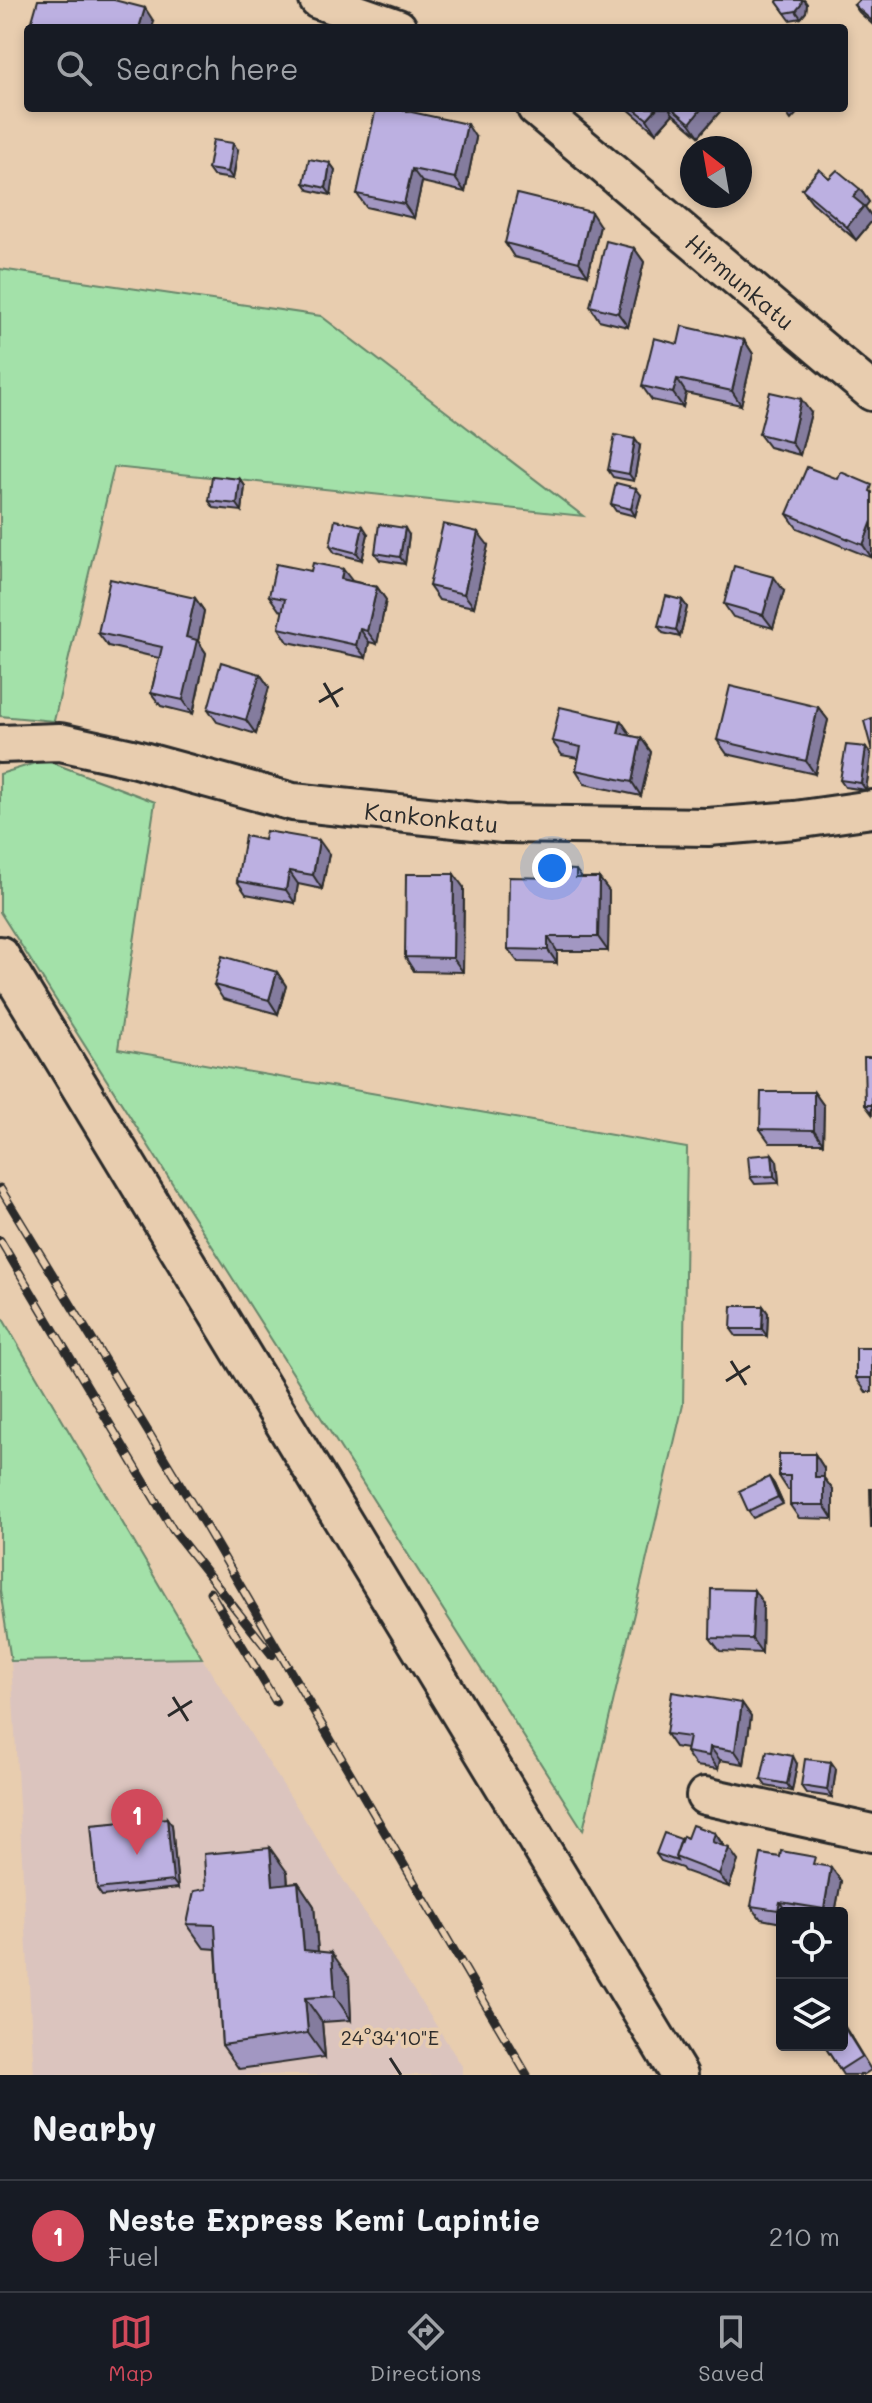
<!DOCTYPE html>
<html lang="en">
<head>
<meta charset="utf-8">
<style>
  :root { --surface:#171b24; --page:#20242c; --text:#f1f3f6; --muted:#9ea1a6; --line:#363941; --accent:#d1495b }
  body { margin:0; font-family:Mali,sans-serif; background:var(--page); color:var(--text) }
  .controls { position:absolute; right:24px; bottom:24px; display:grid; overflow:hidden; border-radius:8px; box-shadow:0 4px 12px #0003 }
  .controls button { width:72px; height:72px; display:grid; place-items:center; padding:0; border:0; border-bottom:2px solid var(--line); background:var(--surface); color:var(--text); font:40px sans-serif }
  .compass { position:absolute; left:680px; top:136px; width:72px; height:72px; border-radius:50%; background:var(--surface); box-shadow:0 4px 12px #0003; rotate:329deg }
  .you { position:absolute; left:552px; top:868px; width:28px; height:28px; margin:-20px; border:6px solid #fff; border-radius:50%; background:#1a73e8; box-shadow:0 0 0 12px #1a73e833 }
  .badge { display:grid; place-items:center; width:52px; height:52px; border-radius:50%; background:var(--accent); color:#fff; font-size:26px; font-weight:700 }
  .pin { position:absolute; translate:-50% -66px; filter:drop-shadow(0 2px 4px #0008) }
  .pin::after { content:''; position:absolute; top:42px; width:28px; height:24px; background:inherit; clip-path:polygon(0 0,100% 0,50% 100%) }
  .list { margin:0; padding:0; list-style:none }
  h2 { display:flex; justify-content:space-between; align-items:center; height:104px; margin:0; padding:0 32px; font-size:34px }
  h2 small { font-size:26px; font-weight:400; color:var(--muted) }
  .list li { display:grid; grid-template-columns:52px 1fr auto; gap:24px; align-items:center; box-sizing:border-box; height:112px; padding:0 32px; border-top:2px solid var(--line) }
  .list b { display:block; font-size:30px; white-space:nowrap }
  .list p { margin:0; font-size:26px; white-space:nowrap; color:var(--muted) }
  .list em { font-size:26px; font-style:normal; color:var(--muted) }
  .icon { flex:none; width:44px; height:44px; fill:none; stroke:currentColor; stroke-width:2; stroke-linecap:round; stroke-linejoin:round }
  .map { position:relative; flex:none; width:872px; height:2075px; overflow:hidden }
  .search { position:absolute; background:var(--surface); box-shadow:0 4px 12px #0003; left:24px; right:24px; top:24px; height:88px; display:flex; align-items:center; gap:20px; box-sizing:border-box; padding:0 28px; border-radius:8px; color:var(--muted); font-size:30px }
  .sheet { height:216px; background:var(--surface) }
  nav { display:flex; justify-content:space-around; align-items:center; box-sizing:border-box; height:112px; border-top:2px solid var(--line); background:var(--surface); font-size:22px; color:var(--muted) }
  nav a { display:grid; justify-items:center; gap:4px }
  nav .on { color:var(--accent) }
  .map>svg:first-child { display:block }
  .built { fill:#dbc4be }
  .green { fill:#a3e1a9; stroke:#67866a; stroke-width:2 }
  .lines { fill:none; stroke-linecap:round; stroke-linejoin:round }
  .minor-casing { stroke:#2b2b2b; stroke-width:42 }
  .minor { stroke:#e8cdaf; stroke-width:36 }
  .rail-casing { stroke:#2b2b2b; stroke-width:9 }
  .rail { stroke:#e8cdaf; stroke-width:6; stroke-dasharray:18; stroke-linecap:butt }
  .wall { fill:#a297c2; stroke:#2b2b2b; stroke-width:2 }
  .shaded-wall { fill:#847b9e; stroke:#2b2b2b; stroke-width:2 }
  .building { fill:#bcb0e1; stroke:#2b2b2b; stroke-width:2 }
  .ticks { fill:none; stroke:#2b2b2b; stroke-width:3 }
  .labels { text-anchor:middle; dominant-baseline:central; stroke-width:7; stroke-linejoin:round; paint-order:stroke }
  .street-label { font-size:24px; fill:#2b2b2b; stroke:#e8cdaf }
  .ticks-label { font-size:20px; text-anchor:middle; fill:#2b2b2b; stroke:#e8cdaf; stroke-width:7; stroke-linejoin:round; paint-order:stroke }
</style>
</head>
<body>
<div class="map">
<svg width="872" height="2075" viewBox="0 0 872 2075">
  <rect width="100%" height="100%" fill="#e8cdaf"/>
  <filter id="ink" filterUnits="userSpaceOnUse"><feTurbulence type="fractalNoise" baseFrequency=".0125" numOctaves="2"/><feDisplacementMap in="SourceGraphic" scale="16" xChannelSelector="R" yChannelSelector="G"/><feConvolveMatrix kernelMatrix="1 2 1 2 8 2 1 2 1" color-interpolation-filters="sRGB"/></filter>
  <g filter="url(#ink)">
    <path class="built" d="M202 1658 462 2066V2075H34L11 1661Z"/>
    <g class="green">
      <path d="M0 269 321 316 583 516 114 467 54 721 0 716Z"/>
      <path d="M45 760 155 802 118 1049 687 1148 683 1405 583 1830 0 912V774Z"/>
      <path d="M0 1314 202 1658 11 1661 0 1590Z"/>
    </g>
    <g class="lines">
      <g class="minor-casing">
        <g id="minor">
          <path d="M318 0 398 28"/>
          <path id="s1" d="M536 108 872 392"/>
          <path id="s2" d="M0 744 60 742 132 758 293 802 503 824 708 827 795 820 872 809"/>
          <path d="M0 955 679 2075"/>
          <path d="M705 1796 872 1833"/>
        </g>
      </g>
      <use href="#minor" class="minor"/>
      <g class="rail-casing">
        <g id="rail">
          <path d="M0 1188 206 1527 527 2075"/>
          <path d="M0 1240 173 1530 272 1655"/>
          <path d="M210 1592 276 1702"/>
        </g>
      </g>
      <use href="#rail" class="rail"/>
    </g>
    <g class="wall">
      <path d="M778 0H804L807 4 806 12 801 18 790 20 777 2Z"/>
      <path d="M872 0V24L859 12 854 5Z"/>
      <path d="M627 108H723L699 136 673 114 656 133Z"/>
      <path d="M476 138 465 192 422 182 414 218 366 207 357 194Z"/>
      <path d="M238 150 233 179 213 176 208 169Z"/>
      <path d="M330 163 335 170 331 195 309 190 304 183Z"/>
      <path d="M829 178 860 189 869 202 865 207 872 217V221L856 240 812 202 802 189Z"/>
      <path d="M600 226 588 275 514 257 505 243Z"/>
      <path d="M634 248 644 262 628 327 599 320 590 306Z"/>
      <path d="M744 340 753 354 741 405 686 393 683 407 652 400 642 386 678 344Z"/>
      <path d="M811 413 800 455 769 447 759 434Z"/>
      <path d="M640 446 634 481 613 477 608 470Z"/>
      <path d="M240 479 245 486 242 511 214 508 209 501Z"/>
      <path d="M838 479 872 558 797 528 787 514Z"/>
      <path d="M641 495 635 516 616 511 611 504Z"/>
      <path d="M368 534 362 560 335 553 330 546Z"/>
      <path d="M409 535 405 564 380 560 375 553Z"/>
      <path d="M488 545 474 607 439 600 429 586Z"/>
      <path d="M352 581 377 587 386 600 377 644 369 642 366 658 288 642 279 628 283 611 279 610 269 596Z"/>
      <path d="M784 591 773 628 733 617 724 604Z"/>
      <path d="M195 598 204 611 198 641 206 653 193 714 161 706 151 693 159 658 108 646 98 633Z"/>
      <path d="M682 600 687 607 680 637 663 633 658 626Z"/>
      <path d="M260 674 269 687 256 734 217 722 208 709Z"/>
      <path d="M818 707 828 720 815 774 727 754 717 740Z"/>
      <path d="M621 721 630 734V736L641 738 651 752 641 796 585 784 576 770 578 758 562 755 552 741Z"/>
      <path d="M871 754 866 790 845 787 840 780Z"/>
      <path d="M264 840 329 854 322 889 298 884 295 903 246 894 237 881Z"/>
      <path d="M576 870 582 878H599L609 891 608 951H557V963L518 962 508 949 554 878Z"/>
      <path d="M464 888 463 972 414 971 405 957Z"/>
      <path d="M277 972 286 986 278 1014 223 999 214 985Z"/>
      <path d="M872 1057V1114L865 1105Z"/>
      <path d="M814 1092 824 1106 823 1143H770L760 1129Z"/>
      <path d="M772 1154 777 1161 779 1183 755 1184 750 1177Z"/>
      <path d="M763 1306 768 1313 767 1336H736L731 1329Z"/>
      <path d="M872 1348V1392H866L856 1378Z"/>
      <path d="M815 1454 824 1468V1478L833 1490V1519L799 1518 790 1505V1490H788L779 1476Z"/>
      <path d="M769 1477 774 1484 783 1504 753 1518 748 1511Z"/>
      <path d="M763 1603 762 1653 720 1651 710 1638Z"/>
      <path d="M742 1703 751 1716 744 1764 720 1760 718 1769 696 1766 686 1752 687 1749 675 1747 666 1734Z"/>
      <path d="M831 1762 836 1769 832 1797 806 1793 801 1786Z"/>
      <path d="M797 1764 792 1791 766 1786 761 1779Z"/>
      <path d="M172 1825 178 1888 102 1896 97 1889Z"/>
      <path d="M715 1833 724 1846 738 1861 729 1887 684 1871 682 1868 661 1861 656 1854 681 1839Z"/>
      <path d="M821 1866 841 1881 835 1913H782V1923L761 1919 751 1906Z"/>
      <path d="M287 1872 288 1883 298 1882 314 1906 318 1951 349 1977 351 2020 322 2022 325 2057 239 2069 222 2045 216 1949 204 1948 187 1924Z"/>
      <path d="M842 2022 871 2070 863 2075H843L824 2045H842Z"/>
    </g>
    <g class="shaded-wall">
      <path d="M802 0H804L807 4 806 12 801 18 796 11Z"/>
      <path d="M145 8 154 22 152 28H139Z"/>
      <path d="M657 108H669L673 114 656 133 647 119Z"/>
      <path d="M702 108H723L699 136 690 123Z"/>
      <path d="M791 108H802L791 120 786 113Z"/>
      <path d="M467 124 476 138 465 192 455 178Z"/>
      <path d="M233 143 238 150 233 179 228 172Z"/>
      <path d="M330 163 335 170 331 195 326 188Z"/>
      <path d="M412 169 422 182 414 218 404 204Z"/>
      <path d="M860 189 869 202 865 207 872 217V221L856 240 847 227 853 197Z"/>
      <path d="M591 212 600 226 588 275 579 262Z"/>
      <path d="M634 248 644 262 628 327 618 313Z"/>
      <path d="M744 340 753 354 741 405 732 391Z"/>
      <path d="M677 379 686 393 683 407 673 393Z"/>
      <path d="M801 399 811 413 800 455 791 442Z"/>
      <path d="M635 439 640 446 634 481 629 474Z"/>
      <path d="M240 479 245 486 242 511 237 504Z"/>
      <path d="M636 488 641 495 635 516 631 509Z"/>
      <path d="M872 521V558L863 545Z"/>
      <path d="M363 526 368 534 362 560 357 553Z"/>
      <path d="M405 528 409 535 405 564 400 557Z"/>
      <path d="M478 532 488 545 474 607 464 594Z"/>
      <path d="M343 569 353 582 341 579Z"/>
      <path d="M774 577 784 591 773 628 763 615Z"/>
      <path d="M377 587 386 600 377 644 367 631Z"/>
      <path d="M195 598 204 611 198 641 206 653 193 714 183 700 186 637Z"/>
      <path d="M682 600 687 607 680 637 676 630Z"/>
      <path d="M360 629 369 642 366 658 356 645Z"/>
      <path d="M260 674 269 687 256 734 246 720Z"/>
      <path d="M818 707 828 720 815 774 806 761Z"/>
      <path d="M621 721 630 734 627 747 618 733Z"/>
      <path d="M641 738 651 752 641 796 632 782Z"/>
      <path d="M866 747 871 754 866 790 861 783Z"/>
      <path d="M319 840 329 854 322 889 313 875Z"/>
      <path d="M289 871 298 884 295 903 286 890Z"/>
      <path d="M454 874 464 888 463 972 453 958Z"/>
      <path d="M599 878 609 891 608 951 598 937Z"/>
      <path d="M548 937 557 951V963L548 950Z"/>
      <path d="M277 972 286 986 278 1014 269 1000Z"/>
      <path d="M814 1092 824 1106 823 1143 814 1130Z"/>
      <path d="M772 1154 777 1161 779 1183 774 1176Z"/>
      <path d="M763 1306 768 1313 767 1336 762 1329Z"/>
      <path d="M815 1454 824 1468V1478L833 1490V1519L824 1505 815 1477Z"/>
      <path d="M769 1477 774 1484 783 1504 778 1497Z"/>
      <path d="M754 1590 763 1603 762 1653 752 1639Z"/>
      <path d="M742 1703 751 1716 744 1764 735 1751Z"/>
      <path d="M710 1747 720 1760 718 1769 709 1756Z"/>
      <path d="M793 1756 797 1764 792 1791 787 1784Z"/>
      <path d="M831 1762 836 1769 832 1797 827 1790Z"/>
      <path d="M167 1818 172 1825 178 1888 173 1881Z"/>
      <path d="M715 1833 724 1847 712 1842Z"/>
      <path d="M270 1848 287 1872 289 1909 273 1885Z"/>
      <path d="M729 1848 738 1861 729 1887 719 1874Z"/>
      <path d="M831 1867 841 1881 835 1913H826L824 1909Z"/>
      <path d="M298 1882 314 1906 320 1974 304 1950Z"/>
      <path d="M780 1902 787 1913H782V1916L778 1910Z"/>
      <path d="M332 1953 349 1977 351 2020 335 1996Z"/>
      <path d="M305 1998 322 2022 325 2057 308 2033Z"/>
    </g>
    <g class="building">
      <path d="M38 0H114L145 8 139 28H30Z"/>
      <path d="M778 0H802L801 5 796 11 785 13 777 2Z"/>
      <path d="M859 0H872V21L854 5Z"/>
      <path d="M376 108H393L467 124 455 178 412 169 404 204 357 194Z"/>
      <path d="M633 108H657L647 119Z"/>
      <path d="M672 108H702L690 123Z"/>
      <path d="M781 108H791L786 113Z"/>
      <path d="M213 140 233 143 228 172 208 169Z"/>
      <path d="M309 159 330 163 326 188 304 183Z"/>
      <path d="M819 169 829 178 837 170 860 189 853 197 864 206 847 227 802 189Z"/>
      <path d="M517 194 591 212 579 262 505 243Z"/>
      <path d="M606 241 634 248 618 313 590 306Z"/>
      <path d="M682 326 744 340 732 391 677 379 673 393 642 386 654 338 678 344Z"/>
      <path d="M770 392 801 399 791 442 759 434Z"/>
      <path d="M615 435 635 439 629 474 608 470Z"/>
      <path d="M807 467 838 479 841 472 872 485 870 491 872 492V521L863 545 787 514Z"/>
      <path d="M212 476 240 479 237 504 209 501Z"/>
      <path d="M616 483 636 488 631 509 611 504Z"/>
      <path d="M335 520 363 526 357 553 330 546Z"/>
      <path d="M379 524 405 528 400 557 375 553Z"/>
      <path d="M443 524 478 532 464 594 429 586Z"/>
      <path d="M313 563 343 569 341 579 377 587 367 631 360 629 356 645 279 628 285 599 269 596 276 564 311 571Z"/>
      <path d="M734 566 774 577 763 615 724 604Z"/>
      <path d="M110 579 195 598 186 637 197 640 183 700 151 693 162 647 98 633Z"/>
      <path d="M666 596 682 600 676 630 658 626Z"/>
      <path d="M221 662 260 674 246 720 208 709Z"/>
      <path d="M730 686 818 707 806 761 717 740Z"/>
      <path d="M560 707 621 721 618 733 641 738 632 782 576 770 581 747 552 741Z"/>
      <path d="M872 718V751L864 721Z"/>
      <path d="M846 745 866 747 861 783 840 780Z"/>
      <path d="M266 831 319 840 313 875 289 871 286 890 237 881 245 836 264 840Z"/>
      <path d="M554 869 576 870V878H599L598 937H548V950L508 949 509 877 554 878Z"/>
      <path d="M406 874H454L453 958 405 957Z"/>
      <path d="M222 956 277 972 269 1000 214 985Z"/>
      <path d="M864 1057H872V1105H865Z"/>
      <path d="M761 1092H814V1130L760 1129Z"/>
      <path d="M772 1154 774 1176 750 1177 748 1156Z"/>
      <path d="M732 1306H763L762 1329H731Z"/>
      <rect x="856" y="1348" width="16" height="30"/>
      <path d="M779 1454H815V1477H824V1505H790V1476H779Z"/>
      <path d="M769 1477 778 1497 748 1511 739 1491Z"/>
      <path d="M870 1489H872V1527H871Z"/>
      <path d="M711 1589 754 1590 752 1639 710 1638Z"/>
      <path d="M672 1692 742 1703 735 1751 710 1747 709 1756 686 1752 689 1737 666 1734Z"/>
      <path d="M767 1751 793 1756 787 1784 761 1779Z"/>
      <path d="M805 1759 831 1762 827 1790 801 1786Z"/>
      <path d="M167 1818 173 1881 97 1889 91 1825Z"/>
      <path d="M692 1825 715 1833 712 1842 729 1848 719 1874 675 1857 683 1836 687 1838Z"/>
      <path d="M664 1833 681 1839 675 1857 677 1861 656 1854Z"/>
      <path d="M270 1848 273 1885 298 1882 304 1950 332 1953 335 1996 305 1998 308 2033 222 2045 215 1925 187 1924 194 1891 206 1889 204 1854Z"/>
      <path d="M781 1851 815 1857 813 1864 831 1867 824 1909 780 1902 778 1910 751 1906 761 1854 780 1857Z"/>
      <path d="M842 2024 862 2056 840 2070 824 2045H842Z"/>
    </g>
  </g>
  <path class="ticks" d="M324 683 338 707M319 702 343 688M731 1361 746 1385M726 1381 750 1366M173 1697 188 1721M168 1716 192 1701M390 2058 401 2075"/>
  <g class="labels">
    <g class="street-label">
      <text stroke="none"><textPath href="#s1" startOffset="268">Hirmunkatu</textPath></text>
      <text stroke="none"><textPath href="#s2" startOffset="440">Kankonkatu</textPath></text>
    </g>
  </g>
  <g class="ticks-label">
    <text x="390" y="2045">24°34'10"E</text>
  </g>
</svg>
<div class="controls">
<button><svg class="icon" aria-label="locate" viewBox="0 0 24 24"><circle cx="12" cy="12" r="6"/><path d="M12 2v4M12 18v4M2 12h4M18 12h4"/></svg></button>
<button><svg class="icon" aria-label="layers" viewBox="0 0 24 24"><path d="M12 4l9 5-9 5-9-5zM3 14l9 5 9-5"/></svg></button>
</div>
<svg class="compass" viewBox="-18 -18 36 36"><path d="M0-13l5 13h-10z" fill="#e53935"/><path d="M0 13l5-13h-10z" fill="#9ea1a6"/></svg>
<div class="you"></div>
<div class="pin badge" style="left:137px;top:1855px">1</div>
<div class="search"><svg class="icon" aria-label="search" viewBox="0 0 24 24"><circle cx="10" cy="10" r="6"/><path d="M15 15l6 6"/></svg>Search here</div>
</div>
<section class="sheet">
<h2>Nearby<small></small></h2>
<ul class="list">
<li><span class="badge">1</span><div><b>Neste Express Kemi Lapintie</b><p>Fuel</p></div><em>210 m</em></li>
</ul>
</section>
<nav>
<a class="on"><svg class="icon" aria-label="map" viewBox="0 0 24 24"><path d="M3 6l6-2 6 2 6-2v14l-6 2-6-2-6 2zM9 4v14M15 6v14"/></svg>Map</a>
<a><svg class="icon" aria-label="directions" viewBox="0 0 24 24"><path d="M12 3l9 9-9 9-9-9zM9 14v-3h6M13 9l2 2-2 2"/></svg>Directions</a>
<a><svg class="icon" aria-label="saved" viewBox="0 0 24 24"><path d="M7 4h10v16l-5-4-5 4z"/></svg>Saved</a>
</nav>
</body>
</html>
